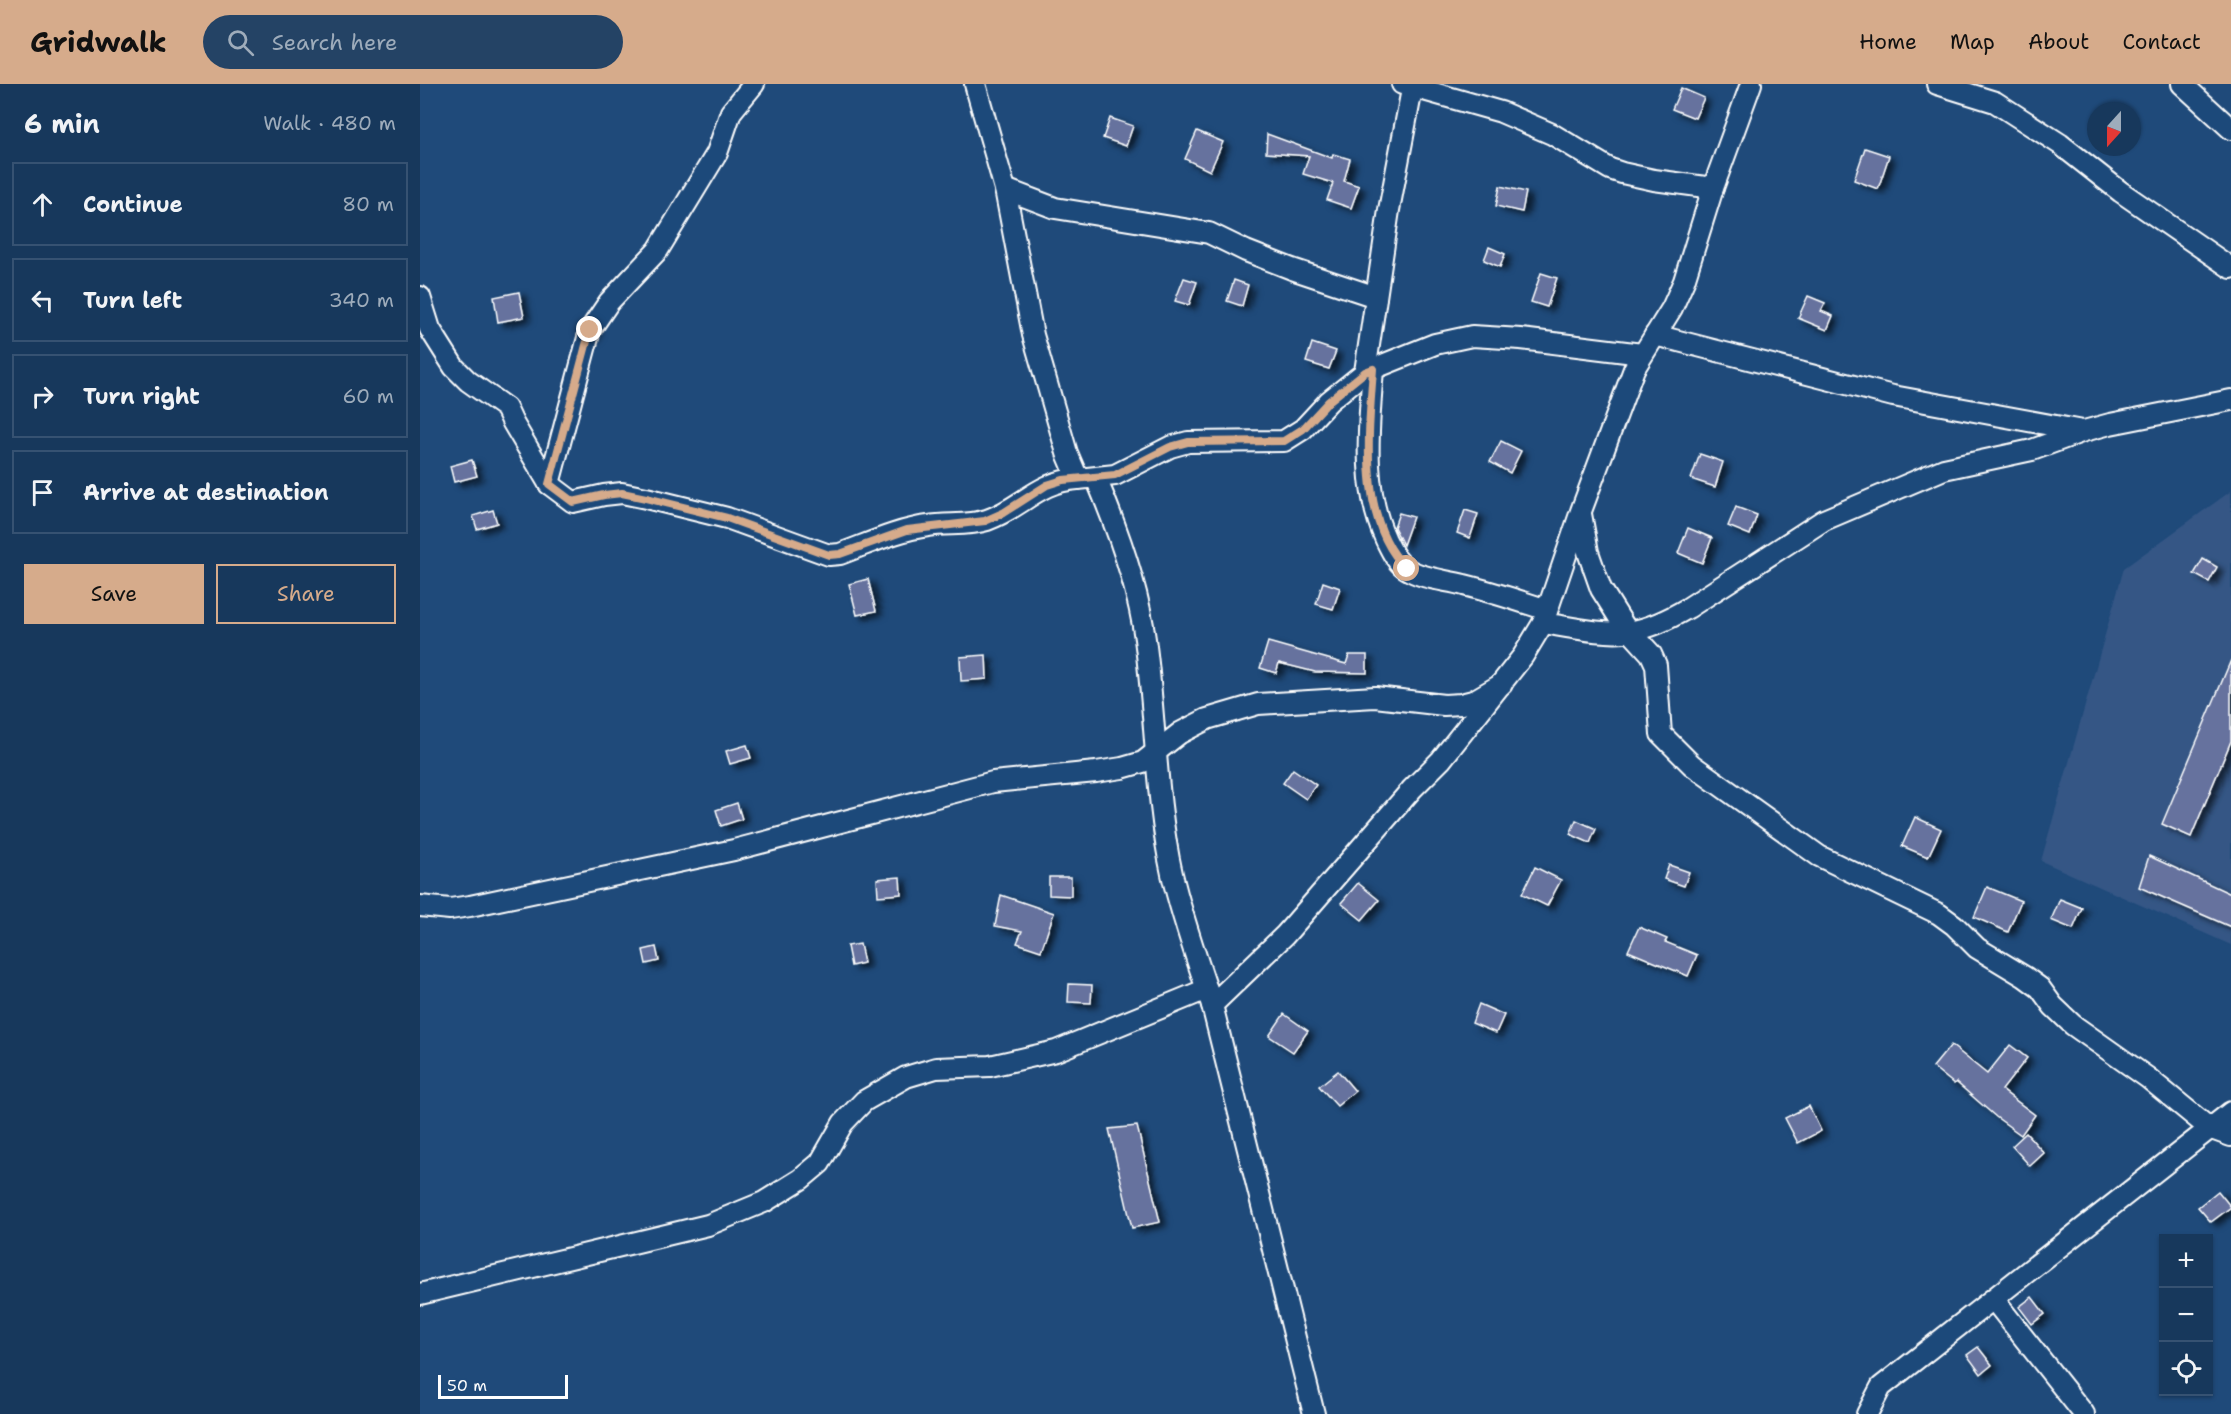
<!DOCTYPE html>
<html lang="en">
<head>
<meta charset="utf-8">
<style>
  :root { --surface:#17385c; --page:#244365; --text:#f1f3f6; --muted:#9eacbb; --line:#365272; --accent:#d6ab8b }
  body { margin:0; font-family:"Shantell Sans",sans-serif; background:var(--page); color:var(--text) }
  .controls { position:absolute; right:18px; bottom:18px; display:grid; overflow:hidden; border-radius:0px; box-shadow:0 2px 4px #0004 }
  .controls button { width:54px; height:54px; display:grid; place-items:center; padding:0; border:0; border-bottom:2px solid var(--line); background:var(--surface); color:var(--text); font:30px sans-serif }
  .compass { position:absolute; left:1667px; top:18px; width:54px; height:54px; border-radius:50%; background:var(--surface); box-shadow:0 2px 4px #0004; rotate:201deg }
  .scale { position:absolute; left:18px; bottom:15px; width:130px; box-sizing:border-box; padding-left:6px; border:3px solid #fff; border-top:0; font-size:16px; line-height:21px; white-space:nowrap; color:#fff; -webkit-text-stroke:4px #1f4a7a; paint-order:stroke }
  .stop { position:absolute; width:18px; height:18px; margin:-14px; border:4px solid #d6ab8b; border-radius:50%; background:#fff }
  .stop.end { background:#d6ab8b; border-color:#fff; box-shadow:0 2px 6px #0008 }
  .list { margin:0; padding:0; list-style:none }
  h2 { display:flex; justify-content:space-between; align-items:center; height:78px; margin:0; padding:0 24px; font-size:26px }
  h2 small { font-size:20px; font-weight:400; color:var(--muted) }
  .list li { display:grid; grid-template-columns:39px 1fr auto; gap:18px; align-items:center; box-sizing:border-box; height:84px; margin:0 12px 12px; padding:0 12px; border:2px solid var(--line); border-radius:0px }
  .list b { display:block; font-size:22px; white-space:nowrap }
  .list em { font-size:20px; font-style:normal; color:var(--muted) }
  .actions { display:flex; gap:12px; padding:18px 24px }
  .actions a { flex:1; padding:14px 0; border:2px solid var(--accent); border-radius:0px; text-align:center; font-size:21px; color:var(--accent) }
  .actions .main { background:var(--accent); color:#111 }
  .icon { flex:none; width:33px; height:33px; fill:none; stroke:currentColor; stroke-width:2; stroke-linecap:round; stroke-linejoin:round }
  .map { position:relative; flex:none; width:1811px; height:1330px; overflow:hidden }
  header { display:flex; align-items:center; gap:36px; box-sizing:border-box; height:84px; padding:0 30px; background:var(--accent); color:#111 }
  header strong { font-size:28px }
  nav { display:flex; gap:33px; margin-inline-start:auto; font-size:21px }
  .search { width:420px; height:54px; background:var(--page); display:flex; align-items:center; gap:15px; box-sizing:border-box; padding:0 21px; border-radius:33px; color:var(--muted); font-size:22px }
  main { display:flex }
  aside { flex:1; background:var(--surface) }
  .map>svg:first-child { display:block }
  .built { fill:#345685 }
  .building { fill:#66729e; stroke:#fff; stroke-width:1.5; filter:url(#shadow) }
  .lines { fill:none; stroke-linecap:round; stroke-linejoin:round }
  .street-casing { stroke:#fff; stroke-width:24 }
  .street { stroke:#1f4a7a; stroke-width:20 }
  .route { stroke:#d6ab8b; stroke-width:8 }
</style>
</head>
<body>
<header>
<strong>Gridwalk</strong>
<div class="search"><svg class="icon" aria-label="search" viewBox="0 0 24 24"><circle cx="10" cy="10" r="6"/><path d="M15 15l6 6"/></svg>Search here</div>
<nav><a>Home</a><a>Map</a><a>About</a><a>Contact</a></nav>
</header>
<main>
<aside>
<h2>6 min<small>Walk · 480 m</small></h2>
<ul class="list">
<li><svg class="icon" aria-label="ahead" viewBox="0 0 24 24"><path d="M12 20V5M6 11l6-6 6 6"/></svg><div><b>Continue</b></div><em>80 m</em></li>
<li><svg class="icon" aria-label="left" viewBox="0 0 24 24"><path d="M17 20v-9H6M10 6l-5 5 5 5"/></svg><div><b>Turn left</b></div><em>340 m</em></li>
<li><svg class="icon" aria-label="right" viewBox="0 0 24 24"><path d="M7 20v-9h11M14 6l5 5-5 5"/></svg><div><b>Turn right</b></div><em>60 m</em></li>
<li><svg class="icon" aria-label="arrive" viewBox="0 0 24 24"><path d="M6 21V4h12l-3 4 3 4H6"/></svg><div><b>Arrive at destination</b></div></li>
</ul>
<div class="actions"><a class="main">Save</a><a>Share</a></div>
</aside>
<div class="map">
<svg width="1811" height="1330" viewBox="0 0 1811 1330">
  <defs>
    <filter id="shadow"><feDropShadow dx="6" dy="4" stdDeviation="3" flood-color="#0009"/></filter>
  </defs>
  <rect width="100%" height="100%" fill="#1f4a7a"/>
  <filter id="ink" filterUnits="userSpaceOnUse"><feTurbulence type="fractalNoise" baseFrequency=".0167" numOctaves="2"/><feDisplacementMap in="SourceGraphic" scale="12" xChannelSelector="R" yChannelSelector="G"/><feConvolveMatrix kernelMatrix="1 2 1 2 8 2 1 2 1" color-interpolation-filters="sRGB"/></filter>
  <g filter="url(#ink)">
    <path class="built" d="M1811 407V861L1621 777 1704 484Z"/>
    <g class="building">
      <path d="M1261 4 1284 14 1275 34 1252 25Z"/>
      <path d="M690 34 713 42 706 62 683 54Z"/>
      <path d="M777 47 803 58 790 87 765 75Z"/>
      <path d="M847 50 912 74 913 70 930 75 924 97 939 102 931 124 907 116 913 99 883 90 889 72 846 69Z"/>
      <path d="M1445 64 1469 72 1458 105 1434 96Z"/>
      <path d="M1080 102 1106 108 1102 128 1076 122Z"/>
      <path d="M1069 163 1085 170 1080 183 1064 176Z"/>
      <path d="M1121 189 1137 194 1127 223 1111 218Z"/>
      <path d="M764 194 777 198 769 221 755 217Z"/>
      <path d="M814 196 828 201 822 222 807 217Z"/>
      <path d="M99 208 104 233 78 238 74 213Z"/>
      <path d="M1388 212 1405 219 1401 227 1413 232 1407 246 1378 234Z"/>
      <path d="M892 259 916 267 909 285 886 278Z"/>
      <path d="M1081 357 1101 367 1090 389 1070 378Z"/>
      <path d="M1280 370 1303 378 1295 403 1271 395Z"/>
      <path d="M52 376 57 392 34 398 30 382Z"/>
      <path d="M1316 423 1337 431 1330 451 1308 442Z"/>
      <path d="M73 426 77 439 57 445 53 432Z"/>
      <path d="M1045 426 1058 430 1050 454 1037 449Z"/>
      <path d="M979 429 993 433 983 461 974 443Z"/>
      <path d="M1268 444 1292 454 1282 479 1258 469Z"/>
      <path d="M1783 475 1797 483 1789 498 1774 490Z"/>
      <path d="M448 495 456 527 437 531 429 500Z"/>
      <path d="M903 498 920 504 913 525 896 520Z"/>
      <path d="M848 558 926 580 929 571H947V589L895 588 859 579 856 589 840 584Z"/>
      <path d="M566 571 567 595 541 597 540 573Z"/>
      <path d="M1811 576V657L1771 753 1742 740Z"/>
      <path d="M327 661 331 674 310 680 306 667Z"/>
      <path d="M873 685 896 701 886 715 863 699Z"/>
      <path d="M317 719 322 735 301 742 296 726Z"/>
      <path d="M1495 733 1521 745 1508 773 1482 762Z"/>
      <path d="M1156 736 1176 745 1170 759 1150 750Z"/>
      <path d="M1729 772 1811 810V843L1719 803Z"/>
      <path d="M1249 781 1269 788 1264 802 1244 795Z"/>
      <path d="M1115 783 1141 796 1127 822 1102 810Z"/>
      <path d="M480 793 481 810 458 812 457 795Z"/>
      <path d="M629 793H651V812L629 811Z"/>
      <path d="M938 799 959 816 942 836 921 819Z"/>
      <path d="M1567 803 1601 817 1588 848 1554 833Z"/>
      <path d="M581 811 634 829 621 867 597 859 602 847 575 842Z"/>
      <path d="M1640 815 1662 824 1653 845 1631 836Z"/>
      <path d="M1219 843 1247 855 1245 858 1277 871 1268 892 1208 867Z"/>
      <path d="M440 860 444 879 431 882 427 862Z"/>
      <path d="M236 863 239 877 226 880 223 866Z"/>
      <path d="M649 900 672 901 671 919 648 918Z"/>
      <path d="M1059 920 1084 931 1076 949 1052 939Z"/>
      <path d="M864 930 888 947 873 968 849 952Z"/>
      <path d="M1531 961 1567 990 1590 961 1607 974 1582 1006 1615 1031 1601 1051 1576 1033 1536 998 1534 1000 1513 983Z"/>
      <path d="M918 987 935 1007 917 1022 899 1002Z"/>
      <path d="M1389 1022 1401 1047 1378 1059 1365 1034Z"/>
      <path d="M717 1042 740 1138 712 1144 689 1045Z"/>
      <path d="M1606 1049 1624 1069 1610 1082 1592 1062Z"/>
      <path d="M1798 1107 1811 1123 1791 1138 1778 1123Z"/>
      <path d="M1612 1213 1625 1230 1612 1240 1599 1223Z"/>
      <path d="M1558 1263 1572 1281 1561 1290 1547 1271Z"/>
    </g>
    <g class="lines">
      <g class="street-casing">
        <g id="street">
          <path d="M555 0 585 105 613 251 647 369 658 395 695 391 750 363 768 358 864 357 883 345 909 317 945 288 1015 260 1052 252 1101 255 1222 270"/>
          <path d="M982 0 1081 28 1132 50 1190 85 1202 89 1234 96 1293 104"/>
          <path d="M1331 0 1293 104 1264 197 1252 224 1214 285 1161 427 1123 539C1148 543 1188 552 1212 547 1231 544 1251 534 1268 524L1404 436 1524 385 1612 366 1664 347 1690 340 1811 316"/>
          <path d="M1517 0 1575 18 1640 60 1701 108 1811 184"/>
          <path d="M1762 0 1811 45"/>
          <path d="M585 105 635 124 789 149 826 167 872 185 956 213"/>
          <path d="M0 213 10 245 34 283 48 297 86 324 93 339 129 400 153 418 184 411 202 409 226 414 307 434 409 471 420 470C448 460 477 446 508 442 527 439 549 442 567 436 602 424 618 397 658 395"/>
          <path d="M1235 251 1473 312 1663 347"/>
          <path d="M953 285C949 342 941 402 966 456 971 466 976 478 987 485 1003 495 1026 496 1044 501 1072 508 1100 517 1127 526"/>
          <path d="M945 288 969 126 993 0"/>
          <path d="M676 394C697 444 718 501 725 555 736 633 735 713 752 790 762 834 778 878 792 921L865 851 992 705 1021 676 1103 572 1123 539"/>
          <path d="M129 400 170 246 189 218 238 166 297 69 311 28 334 0"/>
          <path d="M1161 430 1168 468 1181 505 1208 548"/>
          <path d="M1211 548 1231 570 1236 581 1241 650 1272 681 1399 772 1519 830 1534 841 1557 864 1605 893 1620 904 1633 922 1653 941 1728 994 1789 1044 1811 1052"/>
          <path d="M0 822 30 825 50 822 314 766 573 698 676 688 702 684 723 678 760 649 787 635 838 620 955 613 1024 621 1041 620 1053 617 1082 600"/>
          <path d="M792 921 894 1330"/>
          <path d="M0 1210 288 1141 344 1118 381 1095 400 1079 423 1039 444 1017 486 993 516 984 570 982 636 967 787 905"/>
          <path d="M1574 1216 1664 1330"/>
          <path d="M1447 1330 1461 1303 1811 1028"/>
        </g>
      </g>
      <use href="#street" class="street"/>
    </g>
  </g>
  <g class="lines" filter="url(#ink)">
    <path class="route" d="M170 246 129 400 153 418 184 411 202 409 226 414 307 434 409 471 420 470 487 446 565 437 583 429 627 401 643 396 695 391 750 363 768 358 864 357 883 345 909 317 945 288 953 285C949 347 937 437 987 485"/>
  </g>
</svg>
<div class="controls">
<button>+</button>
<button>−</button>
<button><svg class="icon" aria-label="locate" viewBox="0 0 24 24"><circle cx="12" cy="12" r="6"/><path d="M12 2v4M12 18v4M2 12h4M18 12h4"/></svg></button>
</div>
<svg class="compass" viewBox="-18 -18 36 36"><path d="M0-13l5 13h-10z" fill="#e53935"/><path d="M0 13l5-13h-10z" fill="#9eacbb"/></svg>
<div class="scale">50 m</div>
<div class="stop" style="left:987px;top:485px"></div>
<div class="stop end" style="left:170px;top:246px"></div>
</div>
</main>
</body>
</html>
